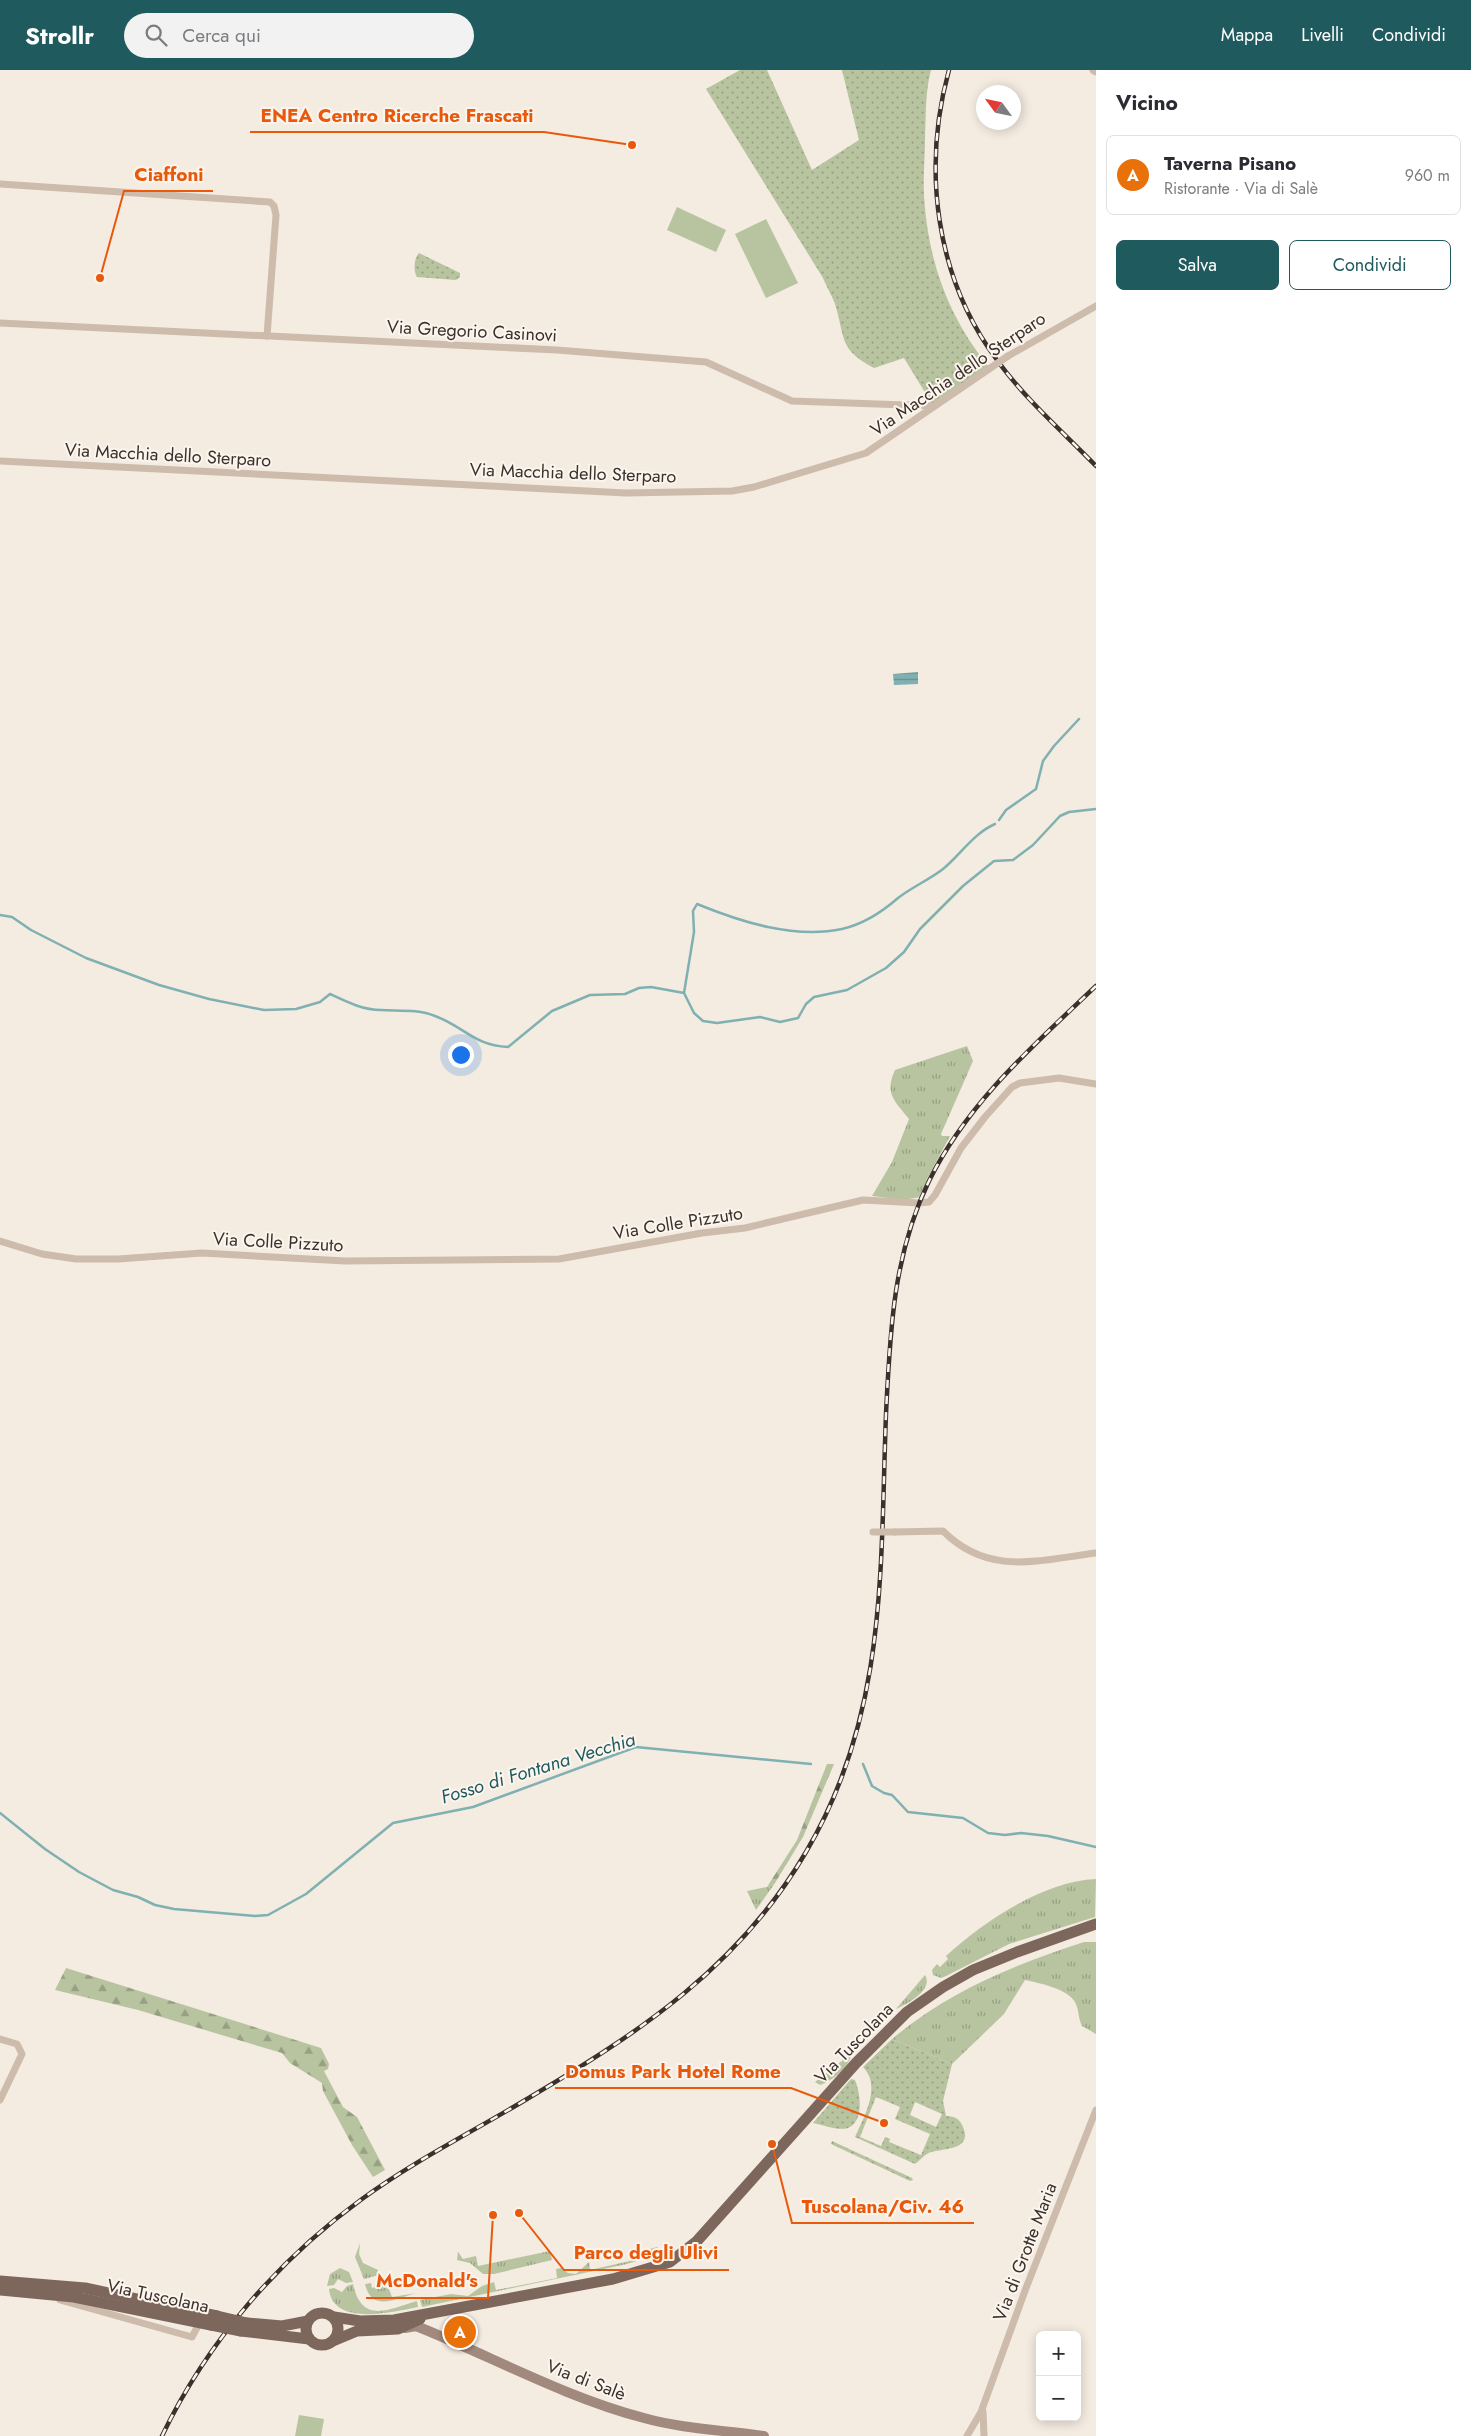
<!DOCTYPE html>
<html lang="it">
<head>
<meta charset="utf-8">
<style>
  :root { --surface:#fff; --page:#f2f2f3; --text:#2b2b33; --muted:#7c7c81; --line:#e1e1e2; --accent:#1f5a5e }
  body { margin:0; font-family:Jost,sans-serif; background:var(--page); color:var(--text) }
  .controls { position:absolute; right:15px; bottom:15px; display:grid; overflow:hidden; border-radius:8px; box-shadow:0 2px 12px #0003 }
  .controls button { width:45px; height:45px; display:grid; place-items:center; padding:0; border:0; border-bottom:1px solid var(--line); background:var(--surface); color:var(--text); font:25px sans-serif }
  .compass { position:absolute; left:976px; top:15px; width:45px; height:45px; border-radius:50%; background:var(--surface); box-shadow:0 2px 12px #0003; rotate:303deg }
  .you { position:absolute; left:460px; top:984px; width:18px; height:18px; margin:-12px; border:4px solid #fff; border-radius:50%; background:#1a73e8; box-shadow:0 0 0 8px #1a73e833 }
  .badge { display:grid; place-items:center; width:32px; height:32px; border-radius:50%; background:var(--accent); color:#fff; font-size:16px; font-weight:700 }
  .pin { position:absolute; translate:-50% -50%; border:2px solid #fff; box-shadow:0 1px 5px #0006 }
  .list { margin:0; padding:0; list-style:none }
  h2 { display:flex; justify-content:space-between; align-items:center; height:65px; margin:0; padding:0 20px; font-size:21px }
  h2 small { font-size:16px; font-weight:400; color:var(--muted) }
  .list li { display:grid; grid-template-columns:32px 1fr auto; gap:15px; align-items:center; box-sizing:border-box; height:80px; margin:0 10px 10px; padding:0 10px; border:1px solid var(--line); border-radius:8px }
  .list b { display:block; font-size:19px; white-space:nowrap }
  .list p { margin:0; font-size:16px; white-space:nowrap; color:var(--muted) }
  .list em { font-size:16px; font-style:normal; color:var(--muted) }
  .actions { display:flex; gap:10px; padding:15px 20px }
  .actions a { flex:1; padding:11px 0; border:1px solid var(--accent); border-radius:8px; text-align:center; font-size:18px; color:var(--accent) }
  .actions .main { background:var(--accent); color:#fff }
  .icon { flex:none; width:28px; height:28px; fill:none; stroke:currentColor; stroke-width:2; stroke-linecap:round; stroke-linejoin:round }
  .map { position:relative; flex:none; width:1096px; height:2366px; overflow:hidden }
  header { display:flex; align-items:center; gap:30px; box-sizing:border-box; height:70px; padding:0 25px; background:var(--accent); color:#fff }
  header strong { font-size:24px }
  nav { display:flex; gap:28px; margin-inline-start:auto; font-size:18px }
  .search { width:350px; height:45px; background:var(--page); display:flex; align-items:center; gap:12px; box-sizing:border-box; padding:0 18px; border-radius:28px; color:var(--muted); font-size:19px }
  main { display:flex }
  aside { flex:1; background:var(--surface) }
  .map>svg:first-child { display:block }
  .grass { fill:url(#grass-tufts) }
  .forest { fill:url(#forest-firs) }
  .garden { fill:url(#garden-dots); fill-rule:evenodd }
  .pitch { fill:#b8c4a0 }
  .water { fill:url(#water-rules) }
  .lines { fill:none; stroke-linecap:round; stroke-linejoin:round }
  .stream { stroke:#7fb0b2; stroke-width:2.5 }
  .minor { stroke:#cdbbac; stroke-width:7 }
  .tertiary { stroke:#cdbbac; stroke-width:9 }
  .secondary { stroke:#a18a7d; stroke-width:10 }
  .primary { stroke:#7d675c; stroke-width:11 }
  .rail-casing { stroke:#3b302b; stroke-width:4.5 }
  .rail { stroke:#fbf5ee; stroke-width:2.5; stroke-dasharray:8; stroke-linecap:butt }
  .minor-bridge { stroke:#cdbbac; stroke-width:7 }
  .primary-bridge { stroke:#7d675c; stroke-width:11 }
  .labels { text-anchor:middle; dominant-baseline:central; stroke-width:4; stroke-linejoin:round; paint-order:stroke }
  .street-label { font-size:18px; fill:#3b302b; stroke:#fbf5ee }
  .water-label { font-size:19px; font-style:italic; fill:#1f5a5e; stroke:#fbf5ee }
  .leader { fill:none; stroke:#e8590c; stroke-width:2 }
  .callout-dot { fill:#e8590c; stroke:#fbf5ee; stroke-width:2 }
  .callout-label { font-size:19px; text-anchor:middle; font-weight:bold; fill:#e8590c; stroke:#fbf5ee; stroke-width:4; stroke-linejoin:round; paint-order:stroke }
</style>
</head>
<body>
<header>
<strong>Strollr</strong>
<div class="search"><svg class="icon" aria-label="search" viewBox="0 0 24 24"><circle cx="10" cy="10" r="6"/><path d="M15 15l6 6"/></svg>Cerca qui</div>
<nav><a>Mappa</a><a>Livelli</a><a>Condividi</a></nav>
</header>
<main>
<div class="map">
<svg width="1096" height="2366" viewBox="0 0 1096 2366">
  <defs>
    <pattern id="grass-tufts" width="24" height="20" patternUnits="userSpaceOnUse" patternTransform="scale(1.25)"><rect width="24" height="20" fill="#b8c4a0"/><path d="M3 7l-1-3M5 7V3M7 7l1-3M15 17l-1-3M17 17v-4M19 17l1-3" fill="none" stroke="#97a083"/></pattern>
    <pattern id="forest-firs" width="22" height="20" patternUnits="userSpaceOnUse" patternTransform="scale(1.25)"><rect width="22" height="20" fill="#b8c4a0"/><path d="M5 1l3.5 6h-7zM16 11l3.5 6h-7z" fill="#97a083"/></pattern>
    <pattern id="garden-dots" width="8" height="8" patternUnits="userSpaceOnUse" patternTransform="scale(1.25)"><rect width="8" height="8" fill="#b8c4a0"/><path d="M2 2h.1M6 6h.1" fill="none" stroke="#97a083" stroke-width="1.8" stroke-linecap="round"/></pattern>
    <pattern id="water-rules" width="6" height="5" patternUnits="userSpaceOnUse" patternTransform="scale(1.25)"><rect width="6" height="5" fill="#7fb0b2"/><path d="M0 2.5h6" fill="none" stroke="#699091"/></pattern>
  </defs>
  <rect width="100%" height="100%" fill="#f4ebe1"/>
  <g class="grass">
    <path d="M967 976 973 991 941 1064 942 1066H950L927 1109 921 1127 903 1130 872 1126 892 1092 909 1049C895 1031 884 1024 895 1000Z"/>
    <path d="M1096 1809 1095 1847 1009 1874 946 1906 941 1908 933 1905 932 1900 937 1894 940 1897 948 1889 946 1886C984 1851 1044 1811 1096 1809Z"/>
    <path d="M775 1813 756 1840 747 1821 767 1817Z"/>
    <path d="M1084 1872H1096V1964L1082 1956C1078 1948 1079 1939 1075 1932 1068 1919 1039 1913 1025 1910L1004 1944 952 1994 892 1969C949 1921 1014 1895 1084 1872Z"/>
    <path d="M925 1905C934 1920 907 1934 896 1939Z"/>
    <path d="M852 1983C849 1997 834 2010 820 2015L815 2012Z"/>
    <path d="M360 2173 359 2184 363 2193 378 2200 379 2205 364 2209 355 2187Z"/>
    <path d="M657 2177 662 2183 627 2194 422 2237 420 2230 451 2224 468 2226 482 2216 494 2212 496 2220 557 2208 556 2199 561 2198 568 2203 576 2204 589 2192 590 2200 652 2186 650 2179Z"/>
    <path d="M550 2181 552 2190 494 2204H483L470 2193 457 2190 458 2182 463 2189 476 2186 478 2196Z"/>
    <path d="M340 2198 349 2202 353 2212 346 2213 338 2209 334 2215 327 2216 330 2204Z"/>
    <path d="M371 2213 372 2218 381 2215 389 2219 392 2227 417 2223C398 2227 372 2244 365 2214Z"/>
    <path d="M353 2214C362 2255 389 2239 417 2231L418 2237C393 2242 333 2257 329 2219L334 2218 342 2222 347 2216Z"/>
  </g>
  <g class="forest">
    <path d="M827 1694H834L803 1767 775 1813 767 1817 797 1770Z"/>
    <path d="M66 1898 321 1978 329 1994 328 1999 324 2001 343 2037 357 2047 385 2100 373 2107 371 2104 352 2075 323 2021 322 2013 290 1993 282 1983 138 1940 55 1920Z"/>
  </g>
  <g class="garden">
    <path d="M740 0H767L812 100 859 70 842 0H931C925 23 926 45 925 69 925 88 923 107 924 126 928 190 947 245 988 296L932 334 904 288 874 298C840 280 845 270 836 237 833 227 827 218 823 208L706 19Z"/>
    <path d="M419 183 460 203V207L456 210 417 207C413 201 414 188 419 183Z"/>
    <path d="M892 1969 952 1994 943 2031 946 2046C953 2046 959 2048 962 2055 976 2083 938 2077 927 2084 923 2086 919 2091 915 2094L855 2067C864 2047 882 2016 863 1997ZM876 2027 900 2037 895 2049 930 2064 921 2085 889 2072 890 2069 885 2067 881 2076 860 2067ZM915 2032 942 2044 936 2057 910 2045Z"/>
    <path d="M851 2009 855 2010C860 2022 865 2051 848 2058 839 2061 823 2055 813 2053Z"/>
    <path d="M832 2071 912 2108 913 2110 910 2111 831 2074Z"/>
  </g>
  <g class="pitch">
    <path d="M677 137 726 160 716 182 667 160Z"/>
    <path d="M766 149 798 213 766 228 735 164Z"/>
    <path d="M299 2345 324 2349 321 2366H295Z"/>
  </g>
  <path class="water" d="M918 602V614L894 615 893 604Z"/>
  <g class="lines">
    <g class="stream">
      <path d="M999 750 1006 740 1036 719 1043 691 1054 676 1079 649"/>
      <path d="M0 845 12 847 31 860 86 888 159 915 209 929 264 940 296 939 320 932 330 924C347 932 363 940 381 940 399 941 418 939 435 946 465 957 473 975 508 977L552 941 590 925 625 924 639 918 651 917 684 923 694 943 703 951 717 953 760 947 780 952 798 948 806 934 814 927 847 920 886 898 904 882 920 859 963 816 994 791 1013 790 1033 775 1060 746 1069 742 1096 739"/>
      <path d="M684 923 694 862 693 841 697 834C741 852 794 869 842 859 864 854 882 842 898 828 912 817 929 810 943 799 960 785 974 763 995 754"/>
      <path d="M863 1694 872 1716 884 1723 892 1725 908 1742 963 1748 988 1763 1005 1765 1021 1763 1048 1766 1096 1777"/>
      <path d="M0 1743 45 1779 79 1802 113 1820 138 1827 155 1835 174 1839 255 1846 268 1845 306 1824 393 1753 473 1737 636 1677 811 1694"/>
    </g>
    <g class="minor">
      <path d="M0 114 270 132 274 136 276 145 267 266"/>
      <path d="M0 253 557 280 706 292 792 331 934 336"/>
      <path d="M1008 286 1096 236"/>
      <path d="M0 391 626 423 732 421 754 417 866 383 989 299"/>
      <path d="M0 1171 42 1184 76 1189H118L202 1183 345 1191 559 1189 702 1163 745 1158 863 1130 919 1133 929 1132 935 1125 961 1078 985 1047 1012 1017 1020 1013 1059 1008 1096 1014"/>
      <path d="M895 1462 943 1461C989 1507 1039 1490 1096 1483"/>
      <path d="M0 1969 17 1974 22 1984 0 2030"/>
      <path d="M60 2230 192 2267 200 2252"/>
      <path d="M983 2342 984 2366"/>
      <path d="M967 2366 981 2342 1026 2218 1096 2040"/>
    </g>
    <path class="tertiary" d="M1094 0 1096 1"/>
    <path class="secondary" d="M405 2258 416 2256 426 2260C498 2290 568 2328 644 2348 683 2359 724 2360 764 2366"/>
    <g class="primary">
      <path d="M0 2211 85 2218 217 2246"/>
      <path d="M0 2220 74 2227 211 2255"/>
      <circle cx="322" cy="2259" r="16"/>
      <path d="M334 2247 360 2251 394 2250 613 2209 670 2192 697 2171 856 1993 907 1942 943 1917 973 1900 1017 1882 1096 1854"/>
      <path d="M247 2253 282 2256 308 2251"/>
      <path d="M241 2261 309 2269"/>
      <path d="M333 2271 357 2261 398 2259 420 2249"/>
    </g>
    <g class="rail-casing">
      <g id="rail">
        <path d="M949 0C922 98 935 207 997 290 1025 329 1063 362 1096 396"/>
        <path d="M162 2366C207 2272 278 2190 362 2129 414 2091 472 2062 527 2029 639 1963 739 1897 806 1782 888 1643 880 1498 886 1344 890 1262 893 1185 929 1111 968 1032 1034 975 1096 916"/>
      </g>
    </g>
    <use href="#rail" class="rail"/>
    <g class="minor-bridge">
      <path d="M989 299 1008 286"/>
      <path d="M873 1462H895"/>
    </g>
    <g class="primary-bridge">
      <path d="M217 2246 247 2253"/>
      <path d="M211 2255 241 2261"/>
    </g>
  </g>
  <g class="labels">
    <g class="street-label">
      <text transform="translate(472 261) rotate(3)">Via Gregorio Casinovi</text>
      <text transform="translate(958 304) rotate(-34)">Via Macchia dello Sterparo</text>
      <text transform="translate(168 385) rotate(3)">Via Macchia dello Sterparo</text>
      <text transform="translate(573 403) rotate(2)">Via Macchia dello Sterparo</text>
      <text transform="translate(678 1153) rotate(-9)">Via Colle Pizzuto</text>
      <text transform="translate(278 1172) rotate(3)">Via Colle Pizzuto</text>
      <text transform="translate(854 1973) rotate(-46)">Via Tuscolana</text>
      <text transform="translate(1025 2182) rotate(-69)">Via di Grotte Maria</text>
      <text transform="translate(158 2226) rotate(12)">Via Tuscolana</text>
      <text transform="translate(586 2310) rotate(21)">Via di Salè</text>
    </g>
    <g class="water-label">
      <text transform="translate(538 1698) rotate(-17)">Fosso di Fontana Vecchia</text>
    </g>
  </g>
  <path class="leader" d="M632 75L544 62H250M100 208L124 121H213M884 2053L791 2018H555M772 2074L792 2153H974M519 2143L564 2200H729M493 2145L488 2228H366"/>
  <g class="callout-dot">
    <circle cx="632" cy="75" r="5"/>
    <circle cx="100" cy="208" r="5"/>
    <circle cx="884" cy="2053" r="5"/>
    <circle cx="772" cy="2074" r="5"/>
    <circle cx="519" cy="2143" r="5"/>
    <circle cx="493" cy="2145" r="5"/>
  </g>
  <g class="callout-label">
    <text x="397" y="52">ENEA Centro Ricerche Frascati</text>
    <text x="169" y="111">Ciaffoni</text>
    <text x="673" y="2008">Domus Park Hotel Rome</text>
    <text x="883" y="2143">Tuscolana/Civ. 46</text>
    <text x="646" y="2189">Parco degli Ulivi</text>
    <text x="427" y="2217">McDonald's</text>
  </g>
</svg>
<div class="controls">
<button>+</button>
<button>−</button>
</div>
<svg class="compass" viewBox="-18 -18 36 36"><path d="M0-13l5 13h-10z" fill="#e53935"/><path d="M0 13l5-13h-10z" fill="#7c7c81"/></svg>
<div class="you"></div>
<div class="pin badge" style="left:460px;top:2262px;background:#e8710a">A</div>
</div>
<aside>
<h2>Vicino<small></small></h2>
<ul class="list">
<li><span class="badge" style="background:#e8710a">A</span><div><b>Taverna Pisano</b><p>Ristorante · Via di Salè</p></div><em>960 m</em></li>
</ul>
<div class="actions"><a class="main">Salva</a><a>Condividi</a></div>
</aside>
</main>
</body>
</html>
